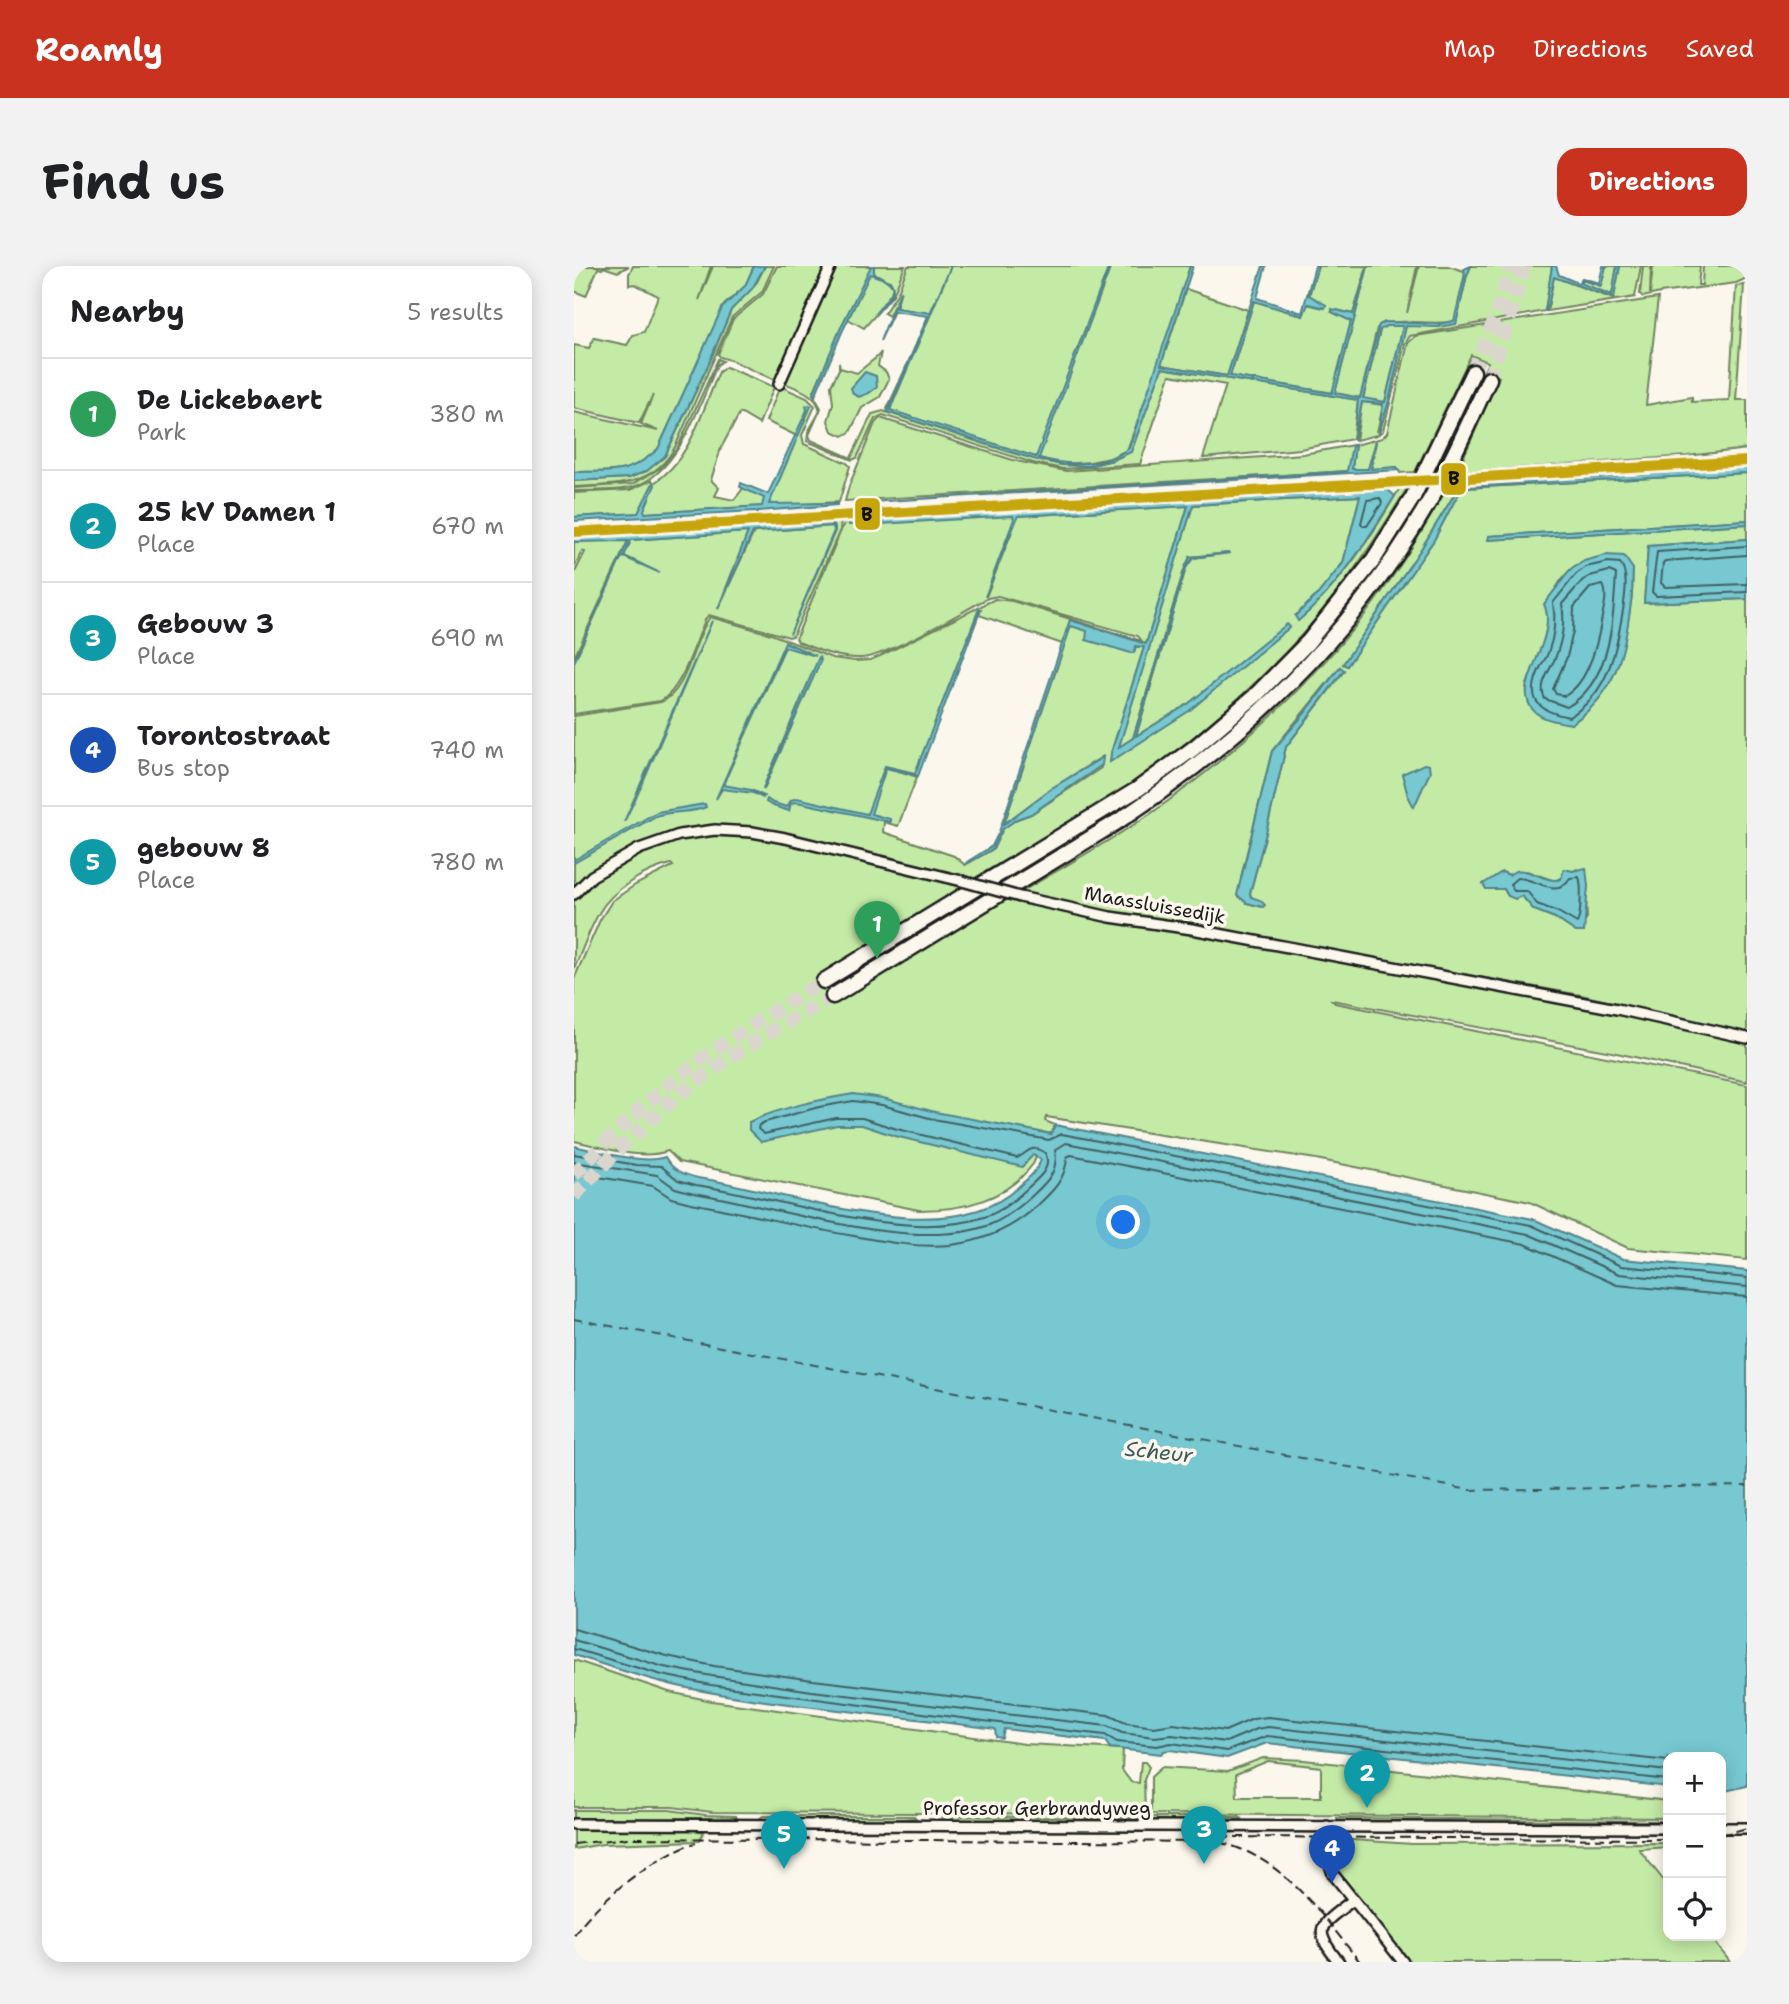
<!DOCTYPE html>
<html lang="en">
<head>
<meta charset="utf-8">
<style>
  :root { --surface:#fff; --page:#f2f2f2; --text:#202124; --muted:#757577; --line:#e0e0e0; --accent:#c8321e }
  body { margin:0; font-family:"Shantell Sans",sans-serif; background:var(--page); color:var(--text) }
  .controls { position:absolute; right:21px; bottom:21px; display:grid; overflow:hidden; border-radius:14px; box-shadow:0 4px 18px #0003 }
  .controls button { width:63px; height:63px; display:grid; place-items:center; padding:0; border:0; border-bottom:2px solid var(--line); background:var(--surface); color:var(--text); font:35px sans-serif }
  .you { position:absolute; left:550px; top:957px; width:24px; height:24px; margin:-18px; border:5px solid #fff; border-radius:50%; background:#1a73e8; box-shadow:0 0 0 10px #1a73e833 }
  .badge { display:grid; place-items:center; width:46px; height:46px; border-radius:50%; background:var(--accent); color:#fff; font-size:23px; font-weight:700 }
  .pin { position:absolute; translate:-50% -58px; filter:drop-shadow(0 2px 4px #0008) }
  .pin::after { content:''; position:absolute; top:37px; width:24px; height:21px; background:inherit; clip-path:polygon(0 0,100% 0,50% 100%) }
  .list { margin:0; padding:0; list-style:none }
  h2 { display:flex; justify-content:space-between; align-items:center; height:91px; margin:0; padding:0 28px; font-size:30px }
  h2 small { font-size:23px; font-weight:400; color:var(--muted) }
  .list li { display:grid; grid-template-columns:46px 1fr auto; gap:21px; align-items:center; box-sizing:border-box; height:112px; padding:0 28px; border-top:2px solid var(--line) }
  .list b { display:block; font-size:26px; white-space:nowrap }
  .list p { margin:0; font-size:23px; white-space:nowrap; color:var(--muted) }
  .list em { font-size:23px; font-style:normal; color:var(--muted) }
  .icon { flex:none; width:38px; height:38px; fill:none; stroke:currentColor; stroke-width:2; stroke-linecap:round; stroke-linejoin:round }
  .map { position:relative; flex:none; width:1173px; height:1696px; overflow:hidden; border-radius:21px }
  header { display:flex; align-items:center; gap:42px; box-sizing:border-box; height:98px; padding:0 35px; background:var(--accent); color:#fff }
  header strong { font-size:33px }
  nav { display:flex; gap:38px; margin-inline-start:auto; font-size:24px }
  .intro { display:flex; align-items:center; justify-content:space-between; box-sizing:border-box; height:168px; padding:0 42px }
  h1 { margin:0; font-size:49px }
  .button { padding:18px 32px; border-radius:21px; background:var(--accent); color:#fff; font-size:24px; font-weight:700 }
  main { display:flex; gap:42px; padding:0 42px }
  aside { flex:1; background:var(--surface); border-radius:21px; box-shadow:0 4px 18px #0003 }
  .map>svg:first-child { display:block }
  .green { fill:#c4eba6; stroke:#708461; stroke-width:2; fill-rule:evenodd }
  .water { fill:#77c8d1; stroke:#538389; stroke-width:2; fill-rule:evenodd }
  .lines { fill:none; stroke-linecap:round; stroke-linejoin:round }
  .shore { stroke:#406164; stroke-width:2 }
  .ferry { stroke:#3c585b; stroke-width:2; stroke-dasharray:9 7; stroke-linecap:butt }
  .highway-tunnel { stroke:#dad6cd; stroke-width:14; stroke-dasharray:14 7; stroke-linecap:butt }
  .minor-casing { stroke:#1c1c1c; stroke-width:14 }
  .highway-casing { stroke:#1c1c1c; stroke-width:19 }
  .minor { stroke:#fbf7ec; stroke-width:9 }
  .highway { stroke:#fbf7ec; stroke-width:14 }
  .rail { stroke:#1c1c1c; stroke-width:2; stroke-dasharray:10 5; stroke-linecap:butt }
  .minor-bridge-casing { stroke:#1c1c1c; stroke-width:14; stroke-linecap:butt }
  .minor-bridge { stroke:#fbf7ec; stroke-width:9 }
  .metro-1-casing { stroke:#fbf7ec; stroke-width:16 }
  .metro-1 { stroke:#c6a508; stroke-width:10 }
  .labels { text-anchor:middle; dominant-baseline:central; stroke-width:7; stroke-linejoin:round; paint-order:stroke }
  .street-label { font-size:19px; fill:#1c1c1c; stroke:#fbf7ec }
  .water-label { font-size:21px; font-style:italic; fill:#3c585b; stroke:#fbf7ec }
  .line-badge { stroke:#fbf7ec; stroke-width:2.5 }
  .pale-badge-label { font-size:19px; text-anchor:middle; font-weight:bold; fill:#111 }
</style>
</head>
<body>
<header>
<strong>Roamly</strong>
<nav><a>Map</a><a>Directions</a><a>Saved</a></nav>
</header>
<div class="intro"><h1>Find us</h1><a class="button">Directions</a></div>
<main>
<aside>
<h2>Nearby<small>5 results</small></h2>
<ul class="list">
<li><span class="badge" style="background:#2e9e5b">1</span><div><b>De Lickebaert</b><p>Park</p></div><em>380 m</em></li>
<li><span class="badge" style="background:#0f9aa8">2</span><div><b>25 kV Damen 1</b><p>Place</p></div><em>670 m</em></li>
<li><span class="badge" style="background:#0f9aa8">3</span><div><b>Gebouw 3</b><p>Place</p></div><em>690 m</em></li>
<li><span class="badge" style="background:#1a4fb4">4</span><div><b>Torontostraat</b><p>Bus stop</p></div><em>740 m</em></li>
<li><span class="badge" style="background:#0f9aa8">5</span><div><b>gebouw 8</b><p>Place</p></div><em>780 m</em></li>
</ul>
</aside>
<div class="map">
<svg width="1173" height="1696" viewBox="0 0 1173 1696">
  <rect width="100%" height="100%" fill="#fbf7ec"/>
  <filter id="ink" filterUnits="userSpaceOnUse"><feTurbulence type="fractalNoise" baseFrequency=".0143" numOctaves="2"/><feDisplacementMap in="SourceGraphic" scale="14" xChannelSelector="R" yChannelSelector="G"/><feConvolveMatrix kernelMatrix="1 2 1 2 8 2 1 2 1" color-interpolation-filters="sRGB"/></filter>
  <g filter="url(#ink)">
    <g class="green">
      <path d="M0 0H55L44 6 29 1 28 3 24 2 12 30 0 25Z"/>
      <path d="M59 0H137L125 34 139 0H180L171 20 150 39 84 183C55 210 38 205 0 206V146L84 165 67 158 79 129 65 157 0 142V79L15 82 20 72 53 79 59 69 70 66 84 30 61 18 55 19V8Z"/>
      <path d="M191 0H200L188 26 158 51 102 179C81 221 41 219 0 221V215L55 212 73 205 91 190 135 97 157 44 183 16Z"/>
      <path d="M203 0H256L206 111 200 114 159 95 146 91 144 88 159 53 189 28Z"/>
      <path d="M259 0H331L319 29 290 62 274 53V47L239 128 247 142 235 169 237 174 277 192 298 148 309 145 442 188 488 199 514 200 539 194 558 183 588 102 784 134 779 173 726 183 629 192 652 119 596 109 566 198 489 203 459 197 309 149 301 153 283 192 278 194 233 175 234 166 246 145C243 128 225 123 210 117Z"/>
      <path d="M334 0H616L589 86 553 184 536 192 516 196 488 198 439 185 313 143 357 47 326 43 320 39 315 50 310 47 323 28Z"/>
      <path d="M744 0H793L779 48 763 44 758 46 777 55 759 127 656 110 680 35 729 50 733 38 750 42 751 40 735 29Z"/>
      <path d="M794 0H843L833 47 845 0H874L890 5 891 8 881 55C857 61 821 49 803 62L786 132 761 127Z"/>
      <path d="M897 0H978L971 45 836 70 831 78 809 165 803 169 782 174 788 136 809 139 803 166 807 160 832 60 882 58 893 9Z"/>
      <path d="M1032 0H1043L1038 29 1005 17 1008 14 1027 20Z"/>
      <path d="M1046 0H1067L1061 31 973 45 980 11 1039 33Z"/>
      <path d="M1069 0H1077L1076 28 1079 0H1126L1124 19H1128L1129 0H1173V12L1162 17 1086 27 1069 31 1066 28Z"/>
      <path d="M1170 19 1162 134H1173V183L1113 190 883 206 925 111 910 105 914 96 897 89 841 206 826 207 823 201 797 203 802 175 794 203H778L781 179 808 172 813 167 834 77 842 70 1084 32 1072 139 1118 131V136L1155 134 1162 20Z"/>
      <path d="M612 23 674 44 653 110 587 99Z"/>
      <path d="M812 60H829L811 136 789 133 806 64Z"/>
      <path d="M307 86 304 100 312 106 315 113 306 131 288 142 276 166 269 170 258 165 254 155 259 138 257 120 265 103V96L266 102 283 107 303 91Z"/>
      <path d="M144 93 149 95 143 99C126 138 105 207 59 221 41 226 19 224 0 225V222L59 218 88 201 103 183Z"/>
      <path d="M152 101 200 121 185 158 166 147 147 182 137 214 145 222 141 230 160 234 171 220 197 231 223 170 192 155 206 120 233 132 241 140 228 169 230 178 273 197 276 200 265 236 0 251V227L56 224 78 214 80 217C117 193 128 145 145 106Z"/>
      <path d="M306 152 442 195 492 205 729 188 779 179 774 205 271 235 275 220 301 157Z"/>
      <path d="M1173 207V254L915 270V274L1173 258V273L1074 280 1070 337 1173 333V768L1007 729 631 662 543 649 456 630 447 626C490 600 537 575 579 546 656 491 730 425 789 351 822 309 850 263 876 217L889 216 888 221H885L847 283 769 398 773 400 860 274 882 232 890 222ZM1032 289 1059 303C1058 314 1059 325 1057 336 1050 387 1042 428 997 458L952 422C956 407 964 395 968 382 977 351 971 327 997 303 1008 293 1020 295 1032 289ZM766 401 770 405 712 481 691 571 676 627 677 631 688 641 673 637 667 611 698 485ZM1003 603 1014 620 1012 632 1013 652 1002 666 981 652 960 644 948 630H934L930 623 920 612 928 606 935 609 953 605 981 615Z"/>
      <path d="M835 219C805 268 773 318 734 362 683 419 622 473 558 517 507 552 452 582 399 613L308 589 307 598 453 637 952 727 1173 776V816L1038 786 758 734 761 737 1173 819V994L1054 982 956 936 742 893 472 851 471 855 481 859 478 868 468 866C465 876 464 890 459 898 431 935 388 944 345 944L105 896 94 885C65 895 30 881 0 875V713L26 654 38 635 61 619 99 600 97 598C72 604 38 623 25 647 15 664 8 685 0 703V636C17 606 54 592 83 578L79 573 64 580 0 623V450L87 436C114 426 119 373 136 351L197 368 258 392 281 395 296 394 306 390 421 333 438 335 568 375 564 370 424 330 414 332C387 346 313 391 287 392 264 393 245 384 224 376L222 372 270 257 443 247 412 331 444 250 614 240 572 378 496 354 488 378 405 349 407 344 405 343 341 508 329 506 343 511 324 560 310 556 309 566 380 590 391 599 419 583 428 563 443 553 457 548 527 502 528 491 478 522 430 558 497 359 562 381H570L537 487V495L615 444 716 361 614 438 562 470 612 302 619 292 654 287 616 291 610 304 559 472 544 482 619 239 786 230 769 297 724 355C767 319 799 268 827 220Z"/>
      <path d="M255 254H267L266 264 219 370 215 371 135 349 132 352C122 374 108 425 86 435L0 448V396L47 292 50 291 69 299 50 290 57 274 174 266 144 343 180 266 258 260 261 262 257 258 185 261 184 258Z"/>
      <path d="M50 274 54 275 0 392V308L11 286 8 285 0 302V276Z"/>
      <path d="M0 1394 95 1426 138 1435 451 1478 549 1483 548 1504 557 1516 565 1517 567 1496H571L575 1501 570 1514 571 1548 138 1546 98 1541H0Z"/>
      <path d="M689 1492 730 1494 1094 1535V1552L577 1548V1511L588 1501 654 1505ZM694 1495 747 1501V1531H663L662 1508Z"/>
      <path d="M0 1544H95L132 1549 162 1550 163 1552 0 1553Z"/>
      <path d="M189 1550H340L342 1552 303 1555 185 1553Z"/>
      <path d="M368 1550 570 1552 566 1556 367 1554Z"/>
      <path d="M577 1551H665L669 1553 579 1555Z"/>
      <path d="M763 1552 1094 1555V1558L763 1555Z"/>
      <path d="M0 1560 115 1562 130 1566 125 1575 29 1578 0 1583Z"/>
      <path d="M763 1573 838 1578 1094 1577V1581L1065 1583 1094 1620V1670H1136L1156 1696H835L762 1606 759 1598V1575Z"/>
    </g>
    <g class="water">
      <path d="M180 0H191L178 23 157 44 135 97 91 190 73 205 55 212 0 215V206C38 205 54 210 84 183L148 42 171 20Z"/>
      <path d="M297 0H300V7C329 21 321 27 301 48L317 27 319 20 316 15 296 8 268 66 241 130 239 128 267 61Z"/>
      <path d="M377 0 316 144 462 191 535 0H537L465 192C492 200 532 201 555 182L616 0H619L587 99 653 110 689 0H692L683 32 728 47 741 0H744L735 29 752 39 751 42 734 38 729 50 680 35 656 110 758 127 777 55 758 46V43L779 48 794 0 761 127 786 132 805 59 811 56 865 58 880 55 891 8 890 3 897 0 893 9 882 58 865 61 832 60 815 135 805 167 809 138 788 136 780 175 784 134 588 102 557 186 539 194 514 200 488 199 459 193 313 146 354 50 320 45 306 75 327 24 322 42 356 47ZM812 60H829L811 136 789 132 806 64Z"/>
      <path d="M978 0H982L985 9 1004 17 1008 12 1025 17 1029 0H1032L1027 20 1008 14 1006 17 1038 29 1043 0H1046L1040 32 980 11 973 45H971Z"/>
      <path d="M291 106 302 110 303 121 295 127 285 131 279 128 277 122Z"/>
      <path d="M235 139 237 140 195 238 263 237V239L184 245V247L181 245 0 255V251L64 247 79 217 81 219 70 244 71 247 188 240 190 232 166 221 167 217 194 228 233 144 232 140Z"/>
      <path d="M802 175 797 203 823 201 825 204 280 237 773 205 778 180 781 179 778 203H794Z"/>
      <path d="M1173 202V207L890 222 882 232 860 274 773 400 769 398 847 283 885 221Z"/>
      <path d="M814 224 821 230C793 274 765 321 724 355L721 350 744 328 769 297 786 230 619 239 545 481 559 472 610 304 616 291 656 287 619 292 612 302 562 470 614 438 713 358 716 361 615 445 536 496 537 487 570 381 562 380 560 387H557L512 374 513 365 497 360 430 558 478 522 529 491 528 499 457 548 443 553 429 563 419 583 391 599 393 596 418 580 425 566 496 354 572 378 614 240 444 250 411 331 440 253 439 250 289 259H275V256Z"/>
      <path d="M1173 254V258L914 274 915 270Z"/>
      <path d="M257 258 261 261V265L216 368 260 265 259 260 179 266 144 343 174 266 57 274 50 290 86 307 50 291 47 292 0 396 54 275 0 276V272L182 261 184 259 185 261Z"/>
      <path d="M1173 273V333L1070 337 1074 280Z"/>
      <path d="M1032 289 1050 290 1059 303C1058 314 1059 325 1057 336 1051 387 1042 428 997 458 985 456 970 454 961 446 933 421 986 375 970 338L997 303 1010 295Z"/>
      <path d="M405 343H407L344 510 312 502 297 548 316 553V556L223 536 217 537 215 545 199 540 192 536 193 533 199 537 213 541 217 534 223 532 293 548 311 500 341 507Z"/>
      <path d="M138 355 68 519 50 556Z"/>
      <path d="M211 376 242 390 211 381 149 519 177 524 190 530 189 532 179 527 148 523 142 533Z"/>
      <path d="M245 391 247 394 190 523 189 522Z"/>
      <path d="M766 401 770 404 712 481 691 571 676 627 677 631 686 634 691 639 689 641 673 637 663 629 698 485 731 447Z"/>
      <path d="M850 498 855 499 856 506 840 541 834 530 828 508Z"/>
      <path d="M131 538 132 541C117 548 99 544 82 550L0 597V594L83 546Z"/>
      <path d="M1012 602 1014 620 1010 666H1002L981 652 960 644 948 630 941 633 934 630 930 623H912L909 618 928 606 935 609C951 595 969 619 987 613L990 603 999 605Z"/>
      <path d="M279 828 309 832 361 846 477 868 481 859 959 953 1049 993 1173 1005V1520L1147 1526V1491H1094V1521L693 1477 653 1492 596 1484 590 1485 587 1488 536 1482 531 1475 430 1463 428 1472 422 1471 421 1463C318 1448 214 1442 113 1422 74 1414 37 1401 0 1389V880C24 885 69 899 91 891 99 905 109 908 124 912 211 924 371 989 443 922 453 913 462 907 467 894L459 889 448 901 321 870 288 859H263L187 876 175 864V856C208 841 244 834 279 828Z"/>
    </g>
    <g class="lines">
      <g class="shore">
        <path d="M806 232 808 237 793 260H789L787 257 793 234Z"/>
        <path d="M1173 280 1083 286 1078 326 1082 330 1173 326"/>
        <path d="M1173 289 1091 295 1089 297 1087 317 1091 321 1173 318"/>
        <path d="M1034 296 1046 297C1055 308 1051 330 1049 344 1042 385 1035 427 995 451 964 445 951 434 966 402 969 397 972 392 974 387 980 371 982 353 979 337L1002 308 1012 301Z"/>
        <path d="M1035 305 1042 308C1039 353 1038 415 993 441L971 433C963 418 977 404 982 390 988 374 991 355 988 338L1009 314 1016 310Z"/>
        <path d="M1029 319C1034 328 1030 340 1028 351 1024 376 1015 416 991 430L982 428 979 423 993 391 999 365 1000 341 1016 322Z"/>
        <path d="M1005 611C1008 619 1007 651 1003 657L984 646 963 638 953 625H940L936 618 943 612C961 611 982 634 996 612Z"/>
        <path d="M0 888 62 899 87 900 104 914 122 919C206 931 329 978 410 951 428 946 444 931 458 918 467 910 478 900 471 887 457 877 454 887 443 892L323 863 288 852H262L190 868 184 863 185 859 191 856 245 841 279 835 308 839 359 853 475 874 488 868 957 959 1047 1000 1173 1012"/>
        <path d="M0 896 83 909 101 922 120 927C201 940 339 988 415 959 431 953 447 940 459 929 473 916 485 905 481 884L492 877 954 968 1045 1008 1173 1021"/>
        <path d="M0 907 79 920 97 932 117 937C172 947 226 961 280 970 312 976 345 982 377 979 409 975 439 962 463 940 479 925 492 913 493 891L497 889 951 978 1043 1019 1173 1031"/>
        <path d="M0 1363 93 1390 140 1400 239 1414 534 1449 552 1457 580 1461 599 1458 651 1465 679 1453 694 1451 1094 1495"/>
        <path d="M0 1374 90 1401 138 1410 238 1425 533 1460 548 1467 581 1471 598 1469 652 1476 683 1463 694 1461 1094 1505"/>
        <path d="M0 1383 88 1409 137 1419 425 1457 531 1469 543 1476 583 1480 597 1477 653 1485 693 1470 1094 1514"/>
      </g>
      <path class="ferry" d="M0 1053 895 1224 1173 1220"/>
      <g class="highway-tunnel">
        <path d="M899 106 923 48 936 0"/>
        <path d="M915 113 937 48 950 0"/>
        <path d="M0 909C42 864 86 822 136 787 173 761 212 738 250 715"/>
        <path d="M0 930C44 882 91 837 144 800 180 774 221 752 259 730"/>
      </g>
      <g class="minor-casing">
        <g id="minor">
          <path d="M205 118 257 0"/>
          <path d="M0 628 18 610 65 583 105 569 141 564 178 566 211 572 388 615"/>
          <path d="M446 631 536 651 618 663 1043 743 1173 772"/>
          <path d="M0 1558 1094 1562"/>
          <path d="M753 1560 755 1595 759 1608 829 1696"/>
          <path d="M1147 1562H1173"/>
          <path d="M765 1696C736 1661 747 1659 779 1634"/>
        </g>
      </g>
      <g class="highway-casing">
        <g id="highway">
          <path d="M250 715 564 523 620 482 681 430 734 376 798 296 839 231 899 106"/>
          <path d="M259 730 543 556C669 473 775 373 852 241 876 200 896 156 915 113"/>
        </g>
      </g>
      <use href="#minor" class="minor"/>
      <use href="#highway" class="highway"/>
      <g class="rail">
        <path d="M1147 1569 1173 1562"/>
        <path d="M646 1571 1094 1573"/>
        <path d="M0 1578 53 1572 642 1576C706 1587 747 1648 786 1696"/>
        <path d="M0 1669C20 1637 85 1586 122 1577"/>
      </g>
      <g class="minor-bridge-casing">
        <path id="minor-bridge" d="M388 615 446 631"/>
      </g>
      <use href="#minor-bridge" class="minor-bridge"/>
      <g class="metro-1-casing">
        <path id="metro-1" d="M0 266 1173 195"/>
      </g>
      <use href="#metro-1" class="metro-1"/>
    </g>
  </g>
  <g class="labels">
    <g class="street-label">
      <text transform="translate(581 639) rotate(10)">Maassluissedijk</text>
      <text x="463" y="1542">Professor Gerbrandyweg</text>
    </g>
    <g class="water-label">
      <text transform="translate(585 1186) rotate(6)">Scheur</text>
    </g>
  </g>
  <g class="line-badge">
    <rect x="866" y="196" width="27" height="34" rx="7" fill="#c6a508"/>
    <rect x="280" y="231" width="27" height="34" rx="7" fill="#c6a508"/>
  </g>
  <g class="pale-badge-label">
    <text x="880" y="219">B</text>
    <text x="293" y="255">B</text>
  </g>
</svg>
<div class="controls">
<button>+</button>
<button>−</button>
<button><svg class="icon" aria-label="locate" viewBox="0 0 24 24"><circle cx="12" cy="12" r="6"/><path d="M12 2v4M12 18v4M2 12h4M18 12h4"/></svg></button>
</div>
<div class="you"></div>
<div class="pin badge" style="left:303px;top:693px;background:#2e9e5b">1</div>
<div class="pin badge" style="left:793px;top:1542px;background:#0f9aa8">2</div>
<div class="pin badge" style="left:630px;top:1598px;background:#0f9aa8">3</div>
<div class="pin badge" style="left:758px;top:1617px;background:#1a4fb4">4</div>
<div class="pin badge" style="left:210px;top:1603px;background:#0f9aa8">5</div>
</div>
</main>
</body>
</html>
